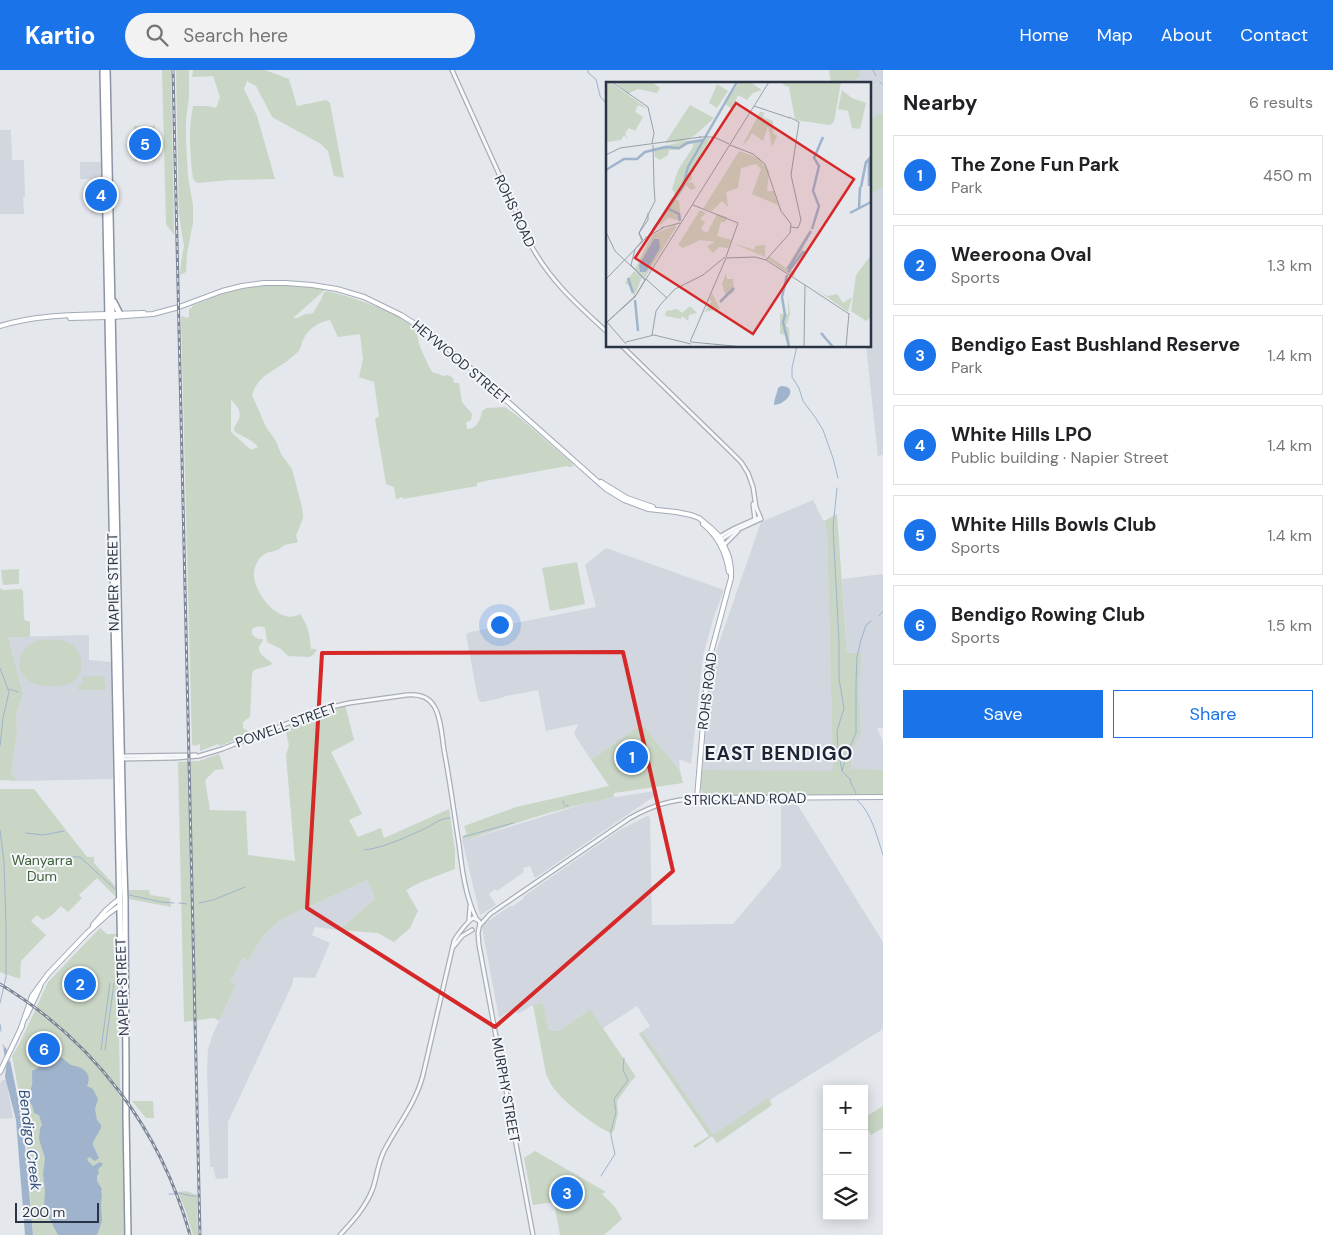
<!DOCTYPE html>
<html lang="en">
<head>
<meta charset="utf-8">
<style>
  :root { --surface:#fff; --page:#f2f2f2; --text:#202124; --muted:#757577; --line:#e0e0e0; --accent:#1a73e8 }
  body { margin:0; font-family:"DM Sans",sans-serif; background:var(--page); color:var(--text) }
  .controls { position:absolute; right:15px; bottom:15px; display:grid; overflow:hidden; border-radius:0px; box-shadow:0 2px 12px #0003 }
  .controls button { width:45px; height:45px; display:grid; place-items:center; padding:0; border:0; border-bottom:1px solid var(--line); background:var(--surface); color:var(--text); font:25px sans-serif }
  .scale { position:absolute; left:15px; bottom:12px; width:84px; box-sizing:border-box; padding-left:5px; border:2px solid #2b3445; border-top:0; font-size:14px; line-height:18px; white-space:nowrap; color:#2b3445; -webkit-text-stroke:4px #f4f6f9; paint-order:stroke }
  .you { position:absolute; left:499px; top:554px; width:18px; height:18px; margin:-12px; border:4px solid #fff; border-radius:50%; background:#1a73e8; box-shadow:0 0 0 8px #1a73e833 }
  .badge { display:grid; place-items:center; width:32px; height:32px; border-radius:50%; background:var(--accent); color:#fff; font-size:16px; font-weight:700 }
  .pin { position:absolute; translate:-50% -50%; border:2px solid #fff; box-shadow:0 1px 5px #0006 }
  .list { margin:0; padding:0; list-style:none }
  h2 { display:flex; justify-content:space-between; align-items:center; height:65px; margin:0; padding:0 20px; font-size:21px }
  h2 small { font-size:16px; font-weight:400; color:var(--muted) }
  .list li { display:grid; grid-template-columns:32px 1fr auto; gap:15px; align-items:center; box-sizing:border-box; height:80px; margin:0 10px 10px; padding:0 10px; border:1px solid var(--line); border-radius:0px }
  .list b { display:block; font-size:19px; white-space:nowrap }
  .list p { margin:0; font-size:16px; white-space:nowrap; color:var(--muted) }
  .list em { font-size:16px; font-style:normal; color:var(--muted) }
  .actions { display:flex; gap:10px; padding:15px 20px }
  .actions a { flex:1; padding:11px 0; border:1px solid var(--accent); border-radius:0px; text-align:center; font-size:18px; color:var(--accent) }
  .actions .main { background:var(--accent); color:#fff }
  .icon { flex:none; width:28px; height:28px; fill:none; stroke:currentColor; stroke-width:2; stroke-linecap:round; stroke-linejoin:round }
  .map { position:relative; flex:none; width:883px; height:1165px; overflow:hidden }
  header { display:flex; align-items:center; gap:30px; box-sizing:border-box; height:70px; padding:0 25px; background:var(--accent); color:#fff }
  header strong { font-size:24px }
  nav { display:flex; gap:28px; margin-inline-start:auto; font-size:18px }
  .search { width:350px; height:45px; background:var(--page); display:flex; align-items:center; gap:12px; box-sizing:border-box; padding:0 18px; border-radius:28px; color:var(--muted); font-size:19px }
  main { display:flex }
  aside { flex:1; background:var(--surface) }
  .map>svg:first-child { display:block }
  .built { fill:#d2d6de }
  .green { fill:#c9d6c5; fill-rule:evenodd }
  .water { fill:#9fb4cc }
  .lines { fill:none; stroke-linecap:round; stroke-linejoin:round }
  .stream { stroke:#9fb4cc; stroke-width:1 }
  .canal { stroke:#9fb4cc; stroke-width:3 }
  .minor-casing { stroke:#a9aeb7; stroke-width:5.5 }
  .major-casing { stroke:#a3abb8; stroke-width:6 }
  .highway-casing { stroke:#8b94a3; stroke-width:8 }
  .minor { stroke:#f7f8fa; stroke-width:3 }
  .major { stroke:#fff; stroke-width:4 }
  .highway { stroke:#fff; stroke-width:5 }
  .rail-casing { stroke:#7d8696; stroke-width:3 }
  .rail { stroke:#f4f6f9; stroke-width:1; stroke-dasharray:4; stroke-linecap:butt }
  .marked { fill:none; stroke:#d62828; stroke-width:4; stroke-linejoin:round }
  .labels { text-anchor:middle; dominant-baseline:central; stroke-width:4; stroke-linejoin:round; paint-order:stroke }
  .street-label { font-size:14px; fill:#2b3445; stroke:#f4f6f9 }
  .park-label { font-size:14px; fill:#3f6138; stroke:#f4f6f9 }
  .water-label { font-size:15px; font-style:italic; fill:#34527a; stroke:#f4f6f9 }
  .district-label { font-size:19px; font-weight:bold; letter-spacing:1px; fill:#1d2536; stroke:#f4f6f9 }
  .inset-river { fill:none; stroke:#9fb4cc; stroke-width:2.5 }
  .inset-road { fill:none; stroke:#9a9fa9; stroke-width:1 }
  .view { fill:#d62828; fill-opacity:0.15; stroke:#d62828; stroke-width:2.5 }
  .inset-edge { fill:none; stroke:#2b3445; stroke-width:2.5 }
</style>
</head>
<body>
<header>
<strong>Kartio</strong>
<div class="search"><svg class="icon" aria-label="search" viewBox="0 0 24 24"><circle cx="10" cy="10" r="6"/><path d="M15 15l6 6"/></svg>Search here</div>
<nav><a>Home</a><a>Map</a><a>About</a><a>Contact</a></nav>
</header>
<main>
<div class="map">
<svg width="883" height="1165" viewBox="0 0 883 1165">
  <rect width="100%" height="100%" fill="#e4e7ec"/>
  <g class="built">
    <path d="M835 0H883V384L878 387 866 276H869V14H836Z"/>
    <path d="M0 60H11L12 90H24L25 127H23L24 144H0Z"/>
    <rect x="80" y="92" width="21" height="17"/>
    <path d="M95 119 97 122H101L102 140 100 143H91V120Z"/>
    <path d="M813 430 827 458 833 701H702L712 593 761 452Z"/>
    <path d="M606 478 724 520 714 546 703 586 691 694 679 689 680 701 642 654 591 690 574 664 578 654 546 661 538 620 506 626 501 628 483 632H481L478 629 466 565 470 562 596 537 585 495Z"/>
    <path d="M883 504V658H877L883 671V700H851V682L861 663 859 612 862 583H847L842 509Z"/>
    <path d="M89 565V590L111 592 113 707 112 709 18 711 11 703 17 663 16 645 23 624 8 567Z"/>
    <path d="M655 721 656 725 535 808 530 796 523 798 524 802 497 821 495 819 489 824 496 835 480 845 462 769 468 767 470 769 597 730Z"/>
    <path d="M797 734 883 872V959L770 1030 772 1035 717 1073 712 1066 695 1078 693 1076 709 1066 639 964 650 956 637 936 603 958 590 939 559 961 547 960 543 933 533 935 518 944 514 938 499 948 483 863 482 856 484 854 510 836H513L523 829 524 826 618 761 647 746 650 747 652 855 733 854 781 797V735Z"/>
    <path d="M367 810 375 829 339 860 315 857 312 865 330 873 315 908 294 907 291 917 228 1052V1108L216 1109 213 1097H210L207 1000 208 979 213 964 236 915 230 912 238 897 243 888 248 891 263 866 280 850Z"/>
    <path d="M2 1010H6L13 1048 0 1049V1014Z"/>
  </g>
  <g class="green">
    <path d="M162 0H171L174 165 166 154Z"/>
    <path d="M176 0H189V26L186 50V69L188 107 193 135V153L187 183 186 202 180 205 181 193 184 176 179 146Z"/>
    <path d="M193 0H265L289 9 297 36 326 30 330 33 344 108 334 106 328 81 321 74 272 47 256 16 247 11 244 19 257 46 275 109 230 110 197 113 193 109C190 85 188 61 193 36H207L216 38 220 27 213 6 192 7Z"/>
    <path d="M829 0H859L860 7 844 14H831Z"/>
    <path d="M883 43V117L869 124V48Z"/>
    <rect x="134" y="56" width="21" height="35"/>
    <path d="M273 212 327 218 293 248H297L305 244H308L313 243C315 239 317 236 319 233 323 228 321 225 326 221 343 224 407 244 415 259 417 263 418 269 419 274 423 284 427 293 432 302L444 306 448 305 453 308 454 313H459L462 332 472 344 471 350 466 353 467 359C476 360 481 349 482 341L487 338 505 337 520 348 572 393 573 397H569L567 396 485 411 477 413V416L403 429V427L396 429 394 417 386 414 375 349 379 346 374 312 359 307 363 289 360 264 338 267 330 250C318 252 308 259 303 270 301 273 301 278 299 281 297 283 295 284 293 286 278 300 258 304 252 325L266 357 276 371 281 384 292 399 302 437 303 445V448L296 466 298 472C294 474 287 473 283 476 281 477 279 480 277 480 272 482 266 482 262 486 257 490 253 500 254 507 256 525 280 556 300 544 308 555 310 565 311 579H315L317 580 312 586 309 587 288 586 281 579 267 572 265 558C260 556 257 556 252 559V564C255 567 257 570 262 569L263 570C262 573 259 575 259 578 258 584 268 590 272 593L271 595 254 600 252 604 250 647 243 652V658L251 663 220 676 218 674 200 681V674L194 676 192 674 181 247 183 246 186 248 189 247V239L192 238V236L236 218 255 216ZM231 330C236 334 242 341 239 349 237 354 234 355 234 361 242 367 252 369 258 377L251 380 231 362Z"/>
    <path d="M837 444 847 583H862L859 612 861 663 851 682V699L883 700V726H708C697 722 701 710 702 700L833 701 827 459 824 451Z"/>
    <path d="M577 492 585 534 550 541 542 498Z"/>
    <path d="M19 499V514L3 515 1 500Z"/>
    <path d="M0 518 3 520 21 519 23 521 24 549 26 551H29L30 553V567H8L23 624 16 645 17 663 11 703 18 711 0 710Z"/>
    <path d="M39 570C48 570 61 568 69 573 86 582 86 610 66 615 55 617 38 617 29 611 11 598 21 575 39 570Z"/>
    <path d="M104 606 105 620H78V615L83 614 82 607Z"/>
    <path d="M345 634 354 670 331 682 362 744 349 750 358 767 381 758 384 768 449 739 455 780V799L421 812 406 820 418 841 410 858 394 872 378 863 339 860 375 829 367 810 280 850 263 866 248 891 243 888 230 912 236 915 219 951 214 948 184 952 178 692 199 691 219 684 224 699 215 700 205 710 210 740 246 741 248 785 295 791 286 685 289 675 284 654 327 638Z"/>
    <path d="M642 654 680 701 683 713 614 723V727C567 736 515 753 469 769L468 767 462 769 464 765 467 764 464 756 516 737 609 716 591 690Z"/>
    <path d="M0 719H34L87 787H94V793L115 816V826L97 808 79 825 82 828 68 842 61 836 51 846 43 850 37 845 31 851 46 865 21 891 20 909 0 902Z"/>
    <path d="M128 820H149L150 825 170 828 171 837 129 829Z"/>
    <path d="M100 858 107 864H117L120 1018 121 1019 117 1021 123 1032 126 1165H33L25 1055 12 986 20 973 48 912Z"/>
    <path d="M543 933 548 960 559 961 590 939 636 1007 632 1010 617 1031 618 1043 614 1061 610 1063C591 1053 570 1037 556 1021 551 1016 549 1010 546 1004L533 935Z"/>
    <path d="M642 962 712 1063 715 1064 768 1028 772 1035 717 1073 712 1066 695 1078 693 1076 709 1066 639 964Z"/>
    <path d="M132 1031H153L154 1048H146Z"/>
    <path d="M883 1036V1058L871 1065 864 1053V1048Z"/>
    <path d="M535 1081 606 1122 602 1124 615 1137 622 1149 604 1165H560L554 1132 533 1135 524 1088Z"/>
    <path d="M186 1121 197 1125 198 1165H193L185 1139 178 1122Z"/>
  </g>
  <g class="water">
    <path d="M781 316C799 316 788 334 774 335 774 329 777 324 778 318Z"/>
    <path d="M61 987C65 990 68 993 71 995 74 996 77 996 79 997 88 1000 91 1009 87 1016L93 1019 98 1029 95 1039 97 1050 101 1055V1058L93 1072V1075L99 1088 95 1091 89 1087 87 1090 93 1096 100 1092 103 1094 101 1096 102 1097H100L98 1100 99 1103 97 1106V1111L102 1119 101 1122 102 1124 101 1135 102 1151 97 1165H58L44 1138 45 1121 43 1104 45 1088 39 1069 40 1058 42 1055 39 1045 34 1043 32 1035 29 1033 30 1027 28 1024C34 1014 32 1012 32 1001L56 988Z"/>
    <path d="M10 990 23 1053 33 1165H25L16 1050 5 1007 6 997Z"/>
  </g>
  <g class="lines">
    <g class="stream">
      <path d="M588 0V3L596 9 600 26 604 31 607 32"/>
      <path d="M873 0 876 6"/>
      <path d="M880 12 883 15"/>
      <path d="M797 276 792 298V307L799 318 803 331 815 347 823 360 833 388 838 408"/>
      <path d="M837 418 833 457 839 571V609L844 638 837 661 838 679 842 701"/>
      <path d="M879 546 883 541"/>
      <path d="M0 598 9 622 3 648 0 676"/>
      <path d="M9 619 18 622"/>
      <path d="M856 725C856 719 851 717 850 709L842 701 847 683 856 663V613L857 587 861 570 866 555 871 551"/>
      <path d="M857 730C872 743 877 767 883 785"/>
      <path d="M563 731 564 734"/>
      <path d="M565 736 568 735"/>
      <path d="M0 760 4 792 6 856V907L0 933"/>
      <path d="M26 763 43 765 64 761"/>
      <path d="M463 767 513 753"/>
      <path d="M364 780C384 778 409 766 428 757 435 753 441 748 450 748"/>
      <path d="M12 791 56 787H80L115 819"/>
      <path d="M129 825 161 832 174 833"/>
      <path d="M179 833 187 834"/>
      <path d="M199 833 213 830 245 817"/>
      <path d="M0 954 1 961"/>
      <path d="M3 975 5 979"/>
      <path d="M101 980 110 913"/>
      <path d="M105 980 114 913"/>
      <path d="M601 1106 615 1084 611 1066V1061L616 1042 614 1029 628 1010 623 1000 624 988"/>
      <path d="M179 1123 191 1126H196"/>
      <path d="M169 1124H175"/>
    </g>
    <path class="canal" d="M5 979 8 996"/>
    <g class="minor-casing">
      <g id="minor">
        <path d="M452 0 532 177C552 213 578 235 607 262"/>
        <path d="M622 276 730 381 741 392 748 403 753 417 756 437 761 449 735 461 719 471"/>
        <path d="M753 434 755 450"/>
        <path d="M719 467 735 458 760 447"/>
        <path d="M724 475 738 461"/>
        <path d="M122 686 196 685"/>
        <path d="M121 689 175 688 199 686 222 679 327 638 349 633 407 625C418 624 428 626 434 636 441 647 442 667 444 680 450 711 454 743 459 774 462 799 465 825 476 848"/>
        <path d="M469 850 470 836"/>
        <path d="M480 855 490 844 630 748C653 735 671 730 697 728"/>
        <path d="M454 876 462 866 472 860"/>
        <path d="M340 1165C353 1151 366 1137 373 1118 377 1106 378 1093 384 1081 397 1056 416 1033 423 1005L454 871C457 865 468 851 473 848L478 850 480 853 478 863 479 875 533 1165"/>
      </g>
    </g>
    <g class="major-casing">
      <g id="major">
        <path d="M112 244 144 243"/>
        <path d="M112 247 153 244 179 237 222 221 242 216 264 213H286L312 215 337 219 364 227 401 245 434 266 606 419 624 430 648 439 676 442 691 445 699 448 711 458 719 466 724 475 729 487 731 498V508L708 594 697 728 883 727"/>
        <path d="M70 248 108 247"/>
        <path d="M0 256C34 245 72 245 108 244"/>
        <path d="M601 412 627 428 653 437"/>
        <path d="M703 454C718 466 726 483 729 502"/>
        <path d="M93 855 106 840 119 829"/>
        <path d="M26 947 40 917"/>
        <path d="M21 958 32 926 48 904 87 863 108 844 119 836"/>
        <path d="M0 1002 22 956"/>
      </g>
    </g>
    <g class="highway-casing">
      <g id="highway">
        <path d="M103 0 121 894"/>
        <path d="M107 0 123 766 125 831 126 1002V1047L128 1165"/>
        <path d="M114 232 120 244"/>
      </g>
    </g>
    <use href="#minor" class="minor"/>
    <use href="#major" class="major"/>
    <use href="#highway" class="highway"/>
    <g class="rail-casing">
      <g id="rail">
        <path d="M173 0 200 1165"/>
        <path d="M0 914C94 971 161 1060 190 1165"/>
      </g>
    </g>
    <use href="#rail" class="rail"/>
  </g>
  <path class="marked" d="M623 582 673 801 495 957 307 838 322 583Z"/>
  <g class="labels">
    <g class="street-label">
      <text transform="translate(515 141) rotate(65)">ROHS ROAD</text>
      <text transform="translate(461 292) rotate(40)">HEYWOOD STREET</text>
      <text transform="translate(113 512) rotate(-91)">NAPIER STREET</text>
      <text transform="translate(707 621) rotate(-83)">ROHS ROAD</text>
      <text transform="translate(286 655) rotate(-20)">POWELL STREET</text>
      <text transform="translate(745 729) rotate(-1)">STRICKLAND ROAD</text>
      <text transform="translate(122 917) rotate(-92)">NAPIER STREET</text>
      <text transform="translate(506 1020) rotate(80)">MURPHY STREET</text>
    </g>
    <g class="park-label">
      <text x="42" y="790">Wanyarra<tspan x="42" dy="16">Dum</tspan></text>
    </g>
    <g class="water-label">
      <text transform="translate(30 1070) rotate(83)">Bendigo Creek</text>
    </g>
    <g class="district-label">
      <text x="779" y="683">EAST BENDIGO</text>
    </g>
  </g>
  <g transform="translate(606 12)">
    <rect width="265" height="265" fill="#e4e7ec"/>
    <path d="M4 0 42 27 32 23 29 30 37 35 29 49 23 46 19 51 22 58 18 53 15 58 0 60V3ZM9 0H46L54 6 51 11 32 7 22 12ZM133 0H144L156 8 147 11 141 18 132 13 126 27 119 22ZM178 0H235L228 40 224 43 189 38 183 5 177 3ZM111 2 122 9 111 26 103 21ZM236 8 246 16 260 21 254 47 246 46 242 29 232 27ZM84 23 108 36 88 54 77 59 104 56 87 87 89 89 85 90 86 97 81 101 86 100 90 106 85 108 80 103 71 117 66 107 72 88 87 65V60L73 68H63L62 73 54 78 49 75 48 66 76 60 59 61ZM154 30H158L157 35 167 39V51L171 54 166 65 162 44 157 59 146 51 142 58 136 64ZM133 69 153 76 163 90 161 109H168L172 123 146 112 155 87 150 82 135 86 132 106 120 110 122 125 116 119 106 129 97 127ZM66 115 73 119 75 139 62 136 54 143 52 140ZM94 128 100 131 94 137 99 140 95 147 101 151 111 132 121 135 119 140H115L111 154 126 158 122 166 113 165 107 171 101 164 109 160 94 158 77 166 72 163ZM69 143 70 145 39 196 29 187 46 153ZM201 152H203L194 173 183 187 189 191 188 195 161 177 163 174 180 186ZM126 161 149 168V164L159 163V175ZM265 173V235L260 239 245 229 250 193ZM28 189 36 195 28 215 26 206 19 201ZM120 191 121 197H127L128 210 120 215 116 202ZM210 207 221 214 231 212 237 221 246 215 242 230ZM106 211 114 227 98 230 106 219 103 218ZM182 215 184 232 180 244 183 246 184 265 181 253 174 252V232H182ZM84 224 91 231 83 233 82 239 76 234 75 237 59 234 60 229 71 227 76 231Z" fill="#c9d6c5"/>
    <path d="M48 157H53L54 166 40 190H34L33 183Z" fill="#9fb4cc"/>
    <path class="inset-river" d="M0 88 18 77H31L39 70 60 65 73 66 81 61 98 58M263 104V78M255 105 260 80 265 75M253 126 254 105M63 127 73 132 74 139M244 131 265 120M206 147 213 124 207 109 213 84 208 76 217 55M47 148 77 104 82 85 131 0M182 187 205 149M182 190 198 169M181 193 176 215 179 233 177 240 183 265M22 196 27 211M29 218 32 249M114 220 128 206M215 251 227 265"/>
    <path class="inset-road" d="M6 0 42 25 48 51 46 61M148 24 184 36M183 35 193 40 185 93 195 138 192 146 185 145M93 55H108L123 62M47 63 48 104M124 63 147 72 159 82 175 129 185 142 184 151 160 178 199 203 198 265M0 73 14 66 95 55M87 123 132 141 120 175M55 146 74 141M0 150 9 169 40 198M39 156 57 146M37 158 33 151 49 119 48 104M120 176 149 175 160 178M0 197 40 156M40 197 61 216M199 203 243 232M1 240 20 262M0 241 30 213 163 0M0 241 29 215 39 198 25 183 29 167 36 159 33 151 42 138V131M46 253 50 229 55 222 69 207 97 193 119 175M20 260 48 253 85 262M84 260 120 176M85 260 138 265M240 265 243 231"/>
    <path class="view" d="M130 21 248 97 147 252 29 176Z"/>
    <rect width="265" height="265" class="inset-edge"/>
  </g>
</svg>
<div class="controls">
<button>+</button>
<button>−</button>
<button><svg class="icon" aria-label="layers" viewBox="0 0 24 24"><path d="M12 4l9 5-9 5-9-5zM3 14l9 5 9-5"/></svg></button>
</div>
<div class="scale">200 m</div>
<div class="you"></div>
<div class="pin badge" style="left:632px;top:687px">1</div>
<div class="pin badge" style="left:80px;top:914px">2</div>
<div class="pin badge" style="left:567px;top:1123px">3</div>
<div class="pin badge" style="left:101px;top:125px">4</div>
<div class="pin badge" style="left:145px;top:74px">5</div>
<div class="pin badge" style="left:44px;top:979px">6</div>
</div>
<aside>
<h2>Nearby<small>6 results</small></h2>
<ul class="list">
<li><span class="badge">1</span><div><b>The Zone Fun Park</b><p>Park</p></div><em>450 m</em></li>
<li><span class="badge">2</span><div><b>Weeroona Oval</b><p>Sports</p></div><em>1.3 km</em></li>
<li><span class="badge">3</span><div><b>Bendigo East Bushland Reserve</b><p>Park</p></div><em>1.4 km</em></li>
<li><span class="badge">4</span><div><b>White Hills LPO</b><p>Public building · Napier Street</p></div><em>1.4 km</em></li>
<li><span class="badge">5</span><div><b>White Hills Bowls Club</b><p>Sports</p></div><em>1.4 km</em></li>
<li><span class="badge">6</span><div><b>Bendigo Rowing Club</b><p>Sports</p></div><em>1.5 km</em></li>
</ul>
<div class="actions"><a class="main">Save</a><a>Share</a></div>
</aside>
</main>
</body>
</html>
